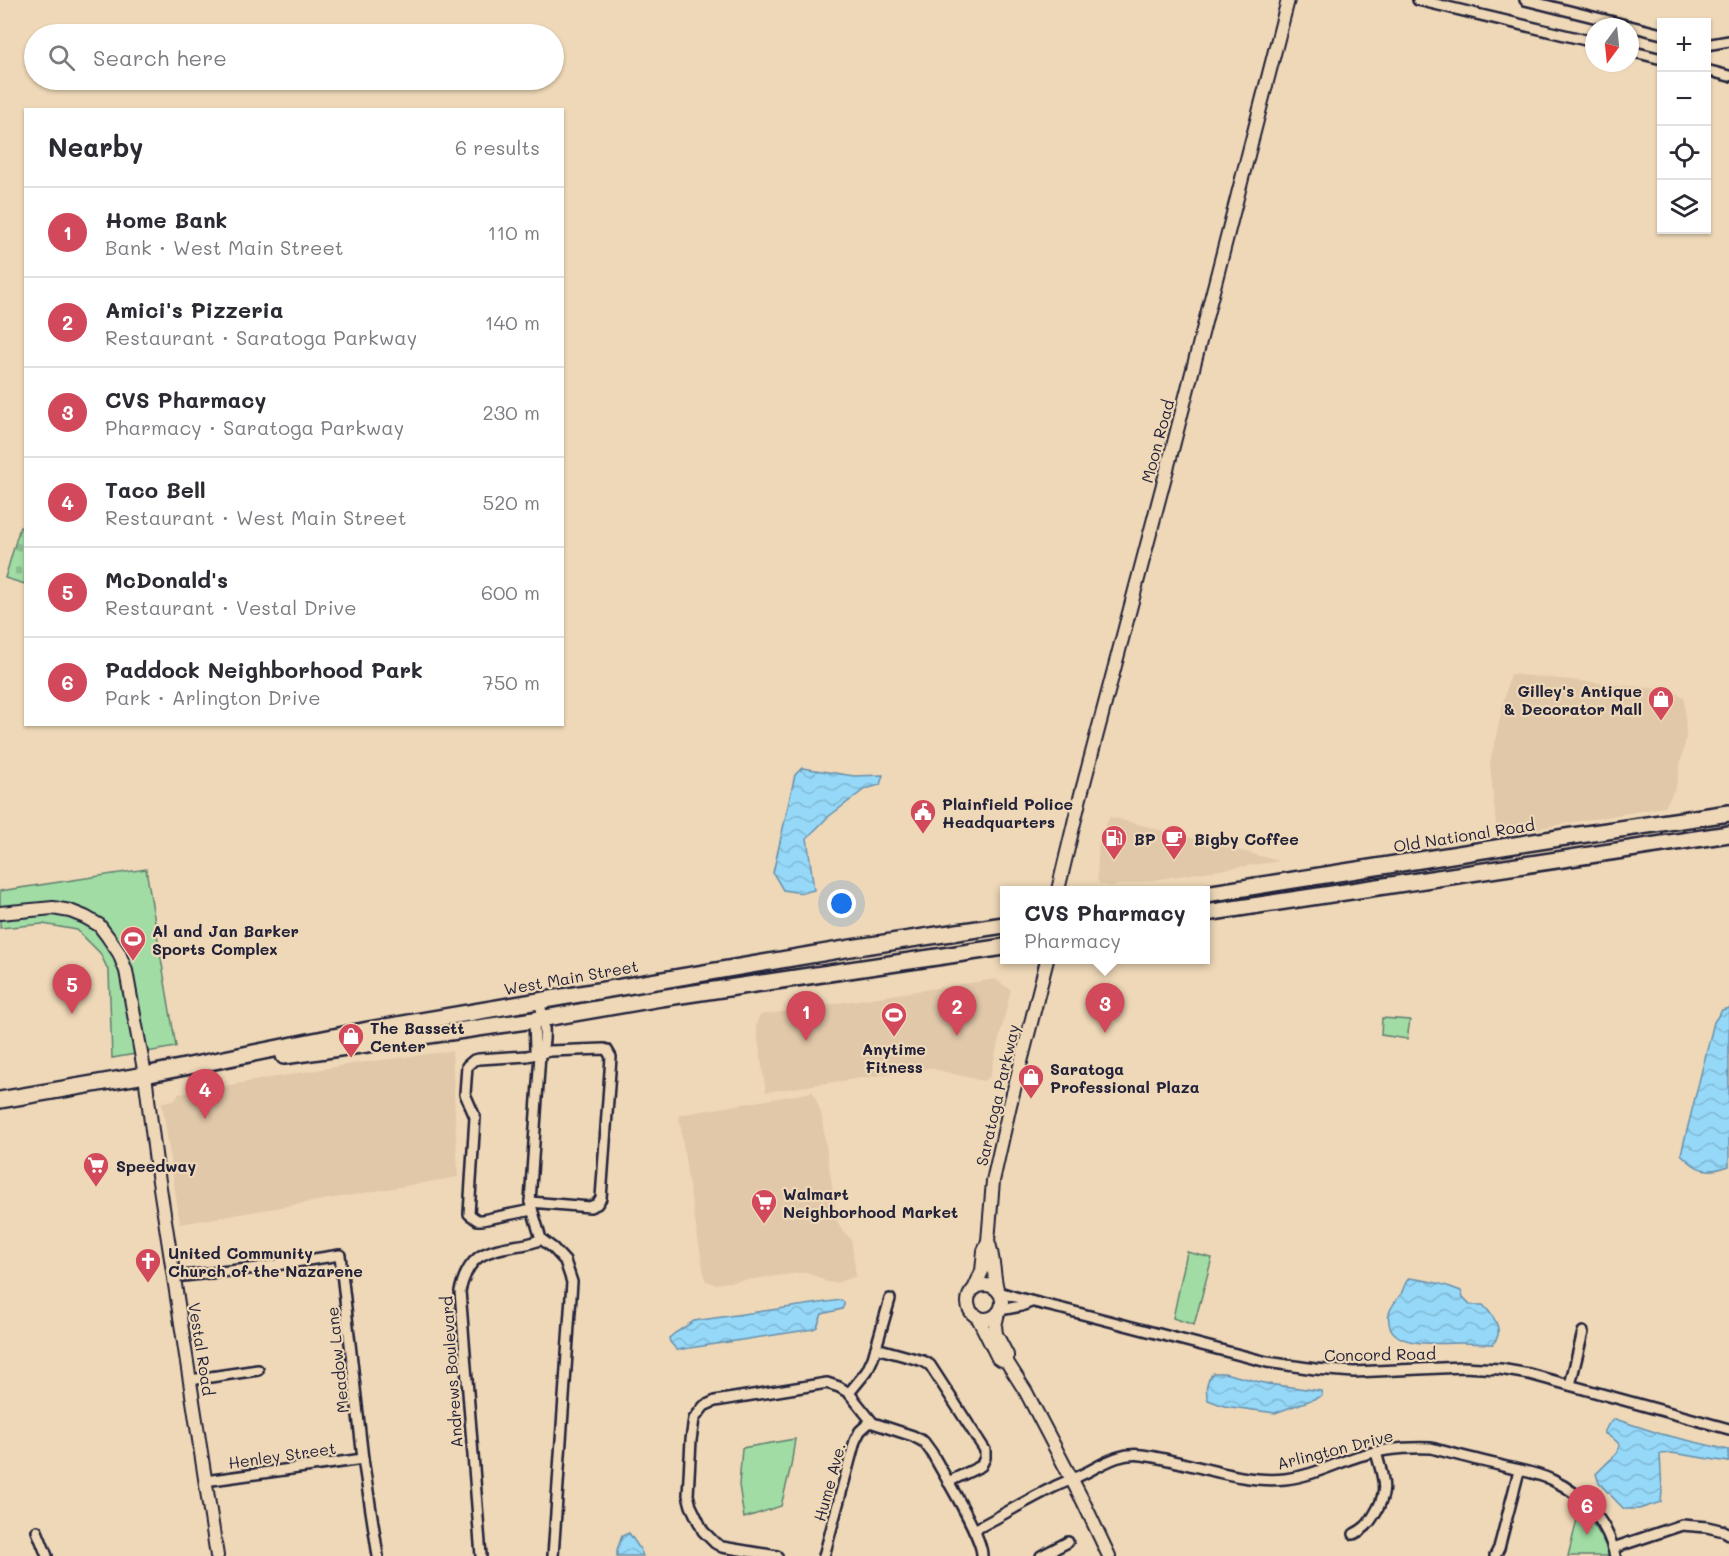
<!DOCTYPE html>
<html lang="en">
<head>
<meta charset="utf-8">
<style>
  :root { --surface:#fff; --page:#f2f2f3; --text:#2b2b33; --muted:#7c7c81; --line:#e1e1e2; --accent:#d1495b }
  body { margin:0; font-family:Mali,sans-serif; background:var(--page); color:var(--text) }
  .controls { position:absolute; right:18px; top:18px; display:grid; overflow:hidden; border-radius:0px; box-shadow:0 2px 4px #0004 }
  .controls button { width:54px; height:54px; display:grid; place-items:center; padding:0; border:0; border-bottom:2px solid var(--line); background:var(--surface); color:var(--text); font:30px sans-serif }
  .compass { position:absolute; left:1585px; top:18px; width:54px; height:54px; border-radius:50%; background:var(--surface); box-shadow:0 2px 4px #0004; rotate:195deg }
  .you { position:absolute; left:842px; top:904px; width:21px; height:21px; margin:-15px; border:4px solid #fff; border-radius:50%; background:#1a73e8; box-shadow:0 0 0 9px #1a73e833 }
  .badge { display:grid; place-items:center; width:39px; height:39px; border-radius:50%; background:var(--accent); color:#fff; font-size:20px; font-weight:700 }
  .pin { position:absolute; translate:-50% -50px; filter:drop-shadow(0 2px 3px #0008) }
  .pin::after { content:''; position:absolute; top:32px; width:21px; height:18px; background:inherit; clip-path:polygon(0 0,100% 0,50% 100%) }
  .popup { position:absolute; left:1000px; top:886px; width:210px; height:78px; box-sizing:border-box; display:grid; place-content:center; border-radius:0px; background:var(--surface); filter:drop-shadow(0 2px 4px #0005); font-size:20px; white-space:nowrap; color:var(--muted) }
  .popup b { font-size:22px; color:var(--text) }
  .popup::after { content:''; position:absolute; left:50%; top:100%; margin-left:-12px; border:12px solid transparent; border-top-color:var(--surface) }
  .list { margin:0; padding:0; list-style:none }
  h2 { display:flex; justify-content:space-between; align-items:center; height:78px; margin:0; padding:0 24px; font-size:26px }
  h2 small { font-size:20px; font-weight:400; color:var(--muted) }
  .list li { display:grid; grid-template-columns:39px 1fr auto; gap:18px; align-items:center; box-sizing:border-box; height:90px; padding:0 24px; border-top:2px solid var(--line) }
  .list b { display:block; font-size:22px; white-space:nowrap }
  .list p { margin:0; font-size:20px; white-space:nowrap; color:var(--muted) }
  .list em { font-size:20px; font-style:normal; color:var(--muted) }
  .icon { flex:none; width:33px; height:33px; fill:none; stroke:currentColor; stroke-width:2; stroke-linecap:round; stroke-linejoin:round }
  .map { position:relative; flex:none; width:1729px; height:1556px; overflow:hidden }
  .search { position:absolute; background:var(--surface); box-shadow:0 2px 4px #0004; left:24px; top:24px; width:540px; height:66px; display:flex; align-items:center; gap:15px; box-sizing:border-box; padding:0 21px; border-radius:33px; color:var(--muted); font-size:22px }
  .panel { position:absolute; background:var(--surface); box-shadow:0 2px 4px #0004; left:24px; top:108px; width:540px; height:618px; border-radius:0px }
  .map>svg:first-child { display:block }
  .built { fill:#e0c8a9 }
  .cemetery { fill:url(#cemetery-stones); stroke:#617f70; stroke-width:1.5 }
  .green { fill:#a0dca4; stroke:#617f70; stroke-width:1.5 }
  .water { fill:url(#water-waves); stroke:#678fac; stroke-width:1.5 }
  .lines { fill:none; stroke-linecap:round; stroke-linejoin:round }
  .minor-casing { stroke:#22223b; stroke-width:14 }
  .tertiary-casing { stroke:#22223b; stroke-width:16 }
  .primary-casing { stroke:#22223b; stroke-width:20 }
  .minor { stroke:#eed8b7; stroke-width:9 }
  .tertiary { stroke:#eed8b7; stroke-width:12 }
  .primary { stroke:#eed8b7; stroke-width:15 }
  .labels { text-anchor:middle; dominant-baseline:central; stroke-width:4.5; stroke-linejoin:round; paint-order:stroke }
  .street-label { font-size:16px; fill:#22223b; stroke:#eed8b7 }
  .poi-label { font-size:16px; font-weight:bold; fill:#22223b; stroke:#eed8b7; text-anchor:start }
</style>
</head>
<body>
<div class="map">
<svg width="1729" height="1556" viewBox="0 0 1729 1556">
  <defs>
    <pattern id="cemetery-stones" width="16" height="16" patternUnits="userSpaceOnUse" patternTransform="scale(1.5)"><rect width="16" height="16" fill="#a0dca4"/><path d="M2 7V4a2 2 0 0 1 4 0v3zM10 15v-3a2 2 0 0 1 4 0v3z" fill="#8abc8e"/></pattern>
    <pattern id="water-waves" width="16" height="10" patternUnits="userSpaceOnUse" patternTransform="scale(1.5)"><rect width="16" height="10" fill="#95d8f7"/><path d="M0 5q4-4 8 0t8 0" fill="none" stroke="#80b9d5"/></pattern>
  </defs>
  <rect width="100%" height="100%" fill="#eed8b7"/>
  <filter id="ink" filterUnits="userSpaceOnUse"><feTurbulence type="fractalNoise" baseFrequency=".0167" numOctaves="2"/><feDisplacementMap in="SourceGraphic" scale="12" xChannelSelector="R" yChannelSelector="G"/><feConvolveMatrix kernelMatrix="1 2 1 2 8 2 1 2 1" color-interpolation-filters="sRGB"/></filter>
  <g filter="url(#ink)">
    <g class="built">
      <path d="M1510 674 1671 690 1684 697 1686 737 1676 786 1665 807 1497 835 1490 763Z"/>
      <path d="M1110 817 1279 861 1112 886 1100 884 1097 879 1099 838Z"/>
      <path d="M995 979 1011 990 990 1076 983 1081 929 1068 766 1092 756 1026 758 1019 761 1015Z"/>
      <path d="M452 1051 458 1177 180 1224 162 1102 175 1100 178 1094 358 1063Z"/>
      <path d="M813 1092 821 1113 835 1206V1217L842 1230 851 1239 856 1276 836 1283 827 1282 807 1272 714 1284 705 1280 688 1180 679 1115Z"/>
    </g>
    <path class="cemetery" d="M20 527 25 529V584L5 578Z"/>
    <g class="green">
      <path d="M146 869 176 1047 112 1058 109 972 100 953 77 930 43 924 0 928V891Z"/>
      <path d="M1382 1018 1410 1020 1407 1039 1381 1035Z"/>
      <path d="M1187 1252 1212 1258 1194 1325 1173 1318Z"/>
      <path d="M795 1439 791 1466 781 1506 744 1518 739 1485 742 1448Z"/>
      <path d="M1580 1508C1593 1522 1604 1537 1609 1556H1568Z"/>
    </g>
    <g class="water">
      <path d="M802 768 854 776 883 775 880 785 865 789 828 817 807 838 814 890 802 893 783 890 773 873 795 775Z"/>
      <path d="M1729 1008V1166C1707 1174 1697 1171 1681 1154L1714 1022 1722 1010Z"/>
      <path d="M1409 1278C1427 1280 1444 1284 1461 1291L1463 1297 1471 1305H1483C1490 1312 1500 1324 1498 1335 1497 1339 1495 1341 1493 1344 1482 1344 1471 1343 1460 1343 1442 1343 1393 1349 1389 1323 1389 1321 1388 1316 1389 1314 1390 1307 1397 1300 1401 1294 1404 1289 1403 1285 1409 1278Z"/>
      <path d="M841 1300 844 1302V1305L842 1309 822 1314 817 1327 813 1329 677 1350 670 1342 669 1338 675 1333 694 1321Z"/>
      <path d="M1213 1373H1224L1268 1384 1321 1391 1322 1396 1275 1413 1224 1406 1208 1400C1205 1389 1206 1382 1213 1373Z"/>
      <path d="M1615 1419 1661 1434 1729 1450V1462L1672 1453 1660 1454 1662 1491 1661 1502 1639 1509H1624L1599 1483 1596 1474 1617 1453 1620 1445 1615 1440 1604 1433 1608 1425Z"/>
      <path d="M629 1533 640 1549 643 1556H617V1550L622 1536Z"/>
    </g>
    <g class="lines">
      <g class="minor-casing">
        <g id="minor">
          <path d="M1418 0 1594 42"/>
          <path d="M1525 0 1662 34"/>
          <path d="M1706 45 1729 41"/>
          <path d="M1630 51 1662 59"/>
          <path d="M1706 70 1729 76"/>
          <path d="M539 1000C543 1014 548 1041 540 1054L530 1202 541 1239 553 1248 565 1261 572 1282 553 1556"/>
          <path d="M534 1020 535 1049 540 1054"/>
          <path d="M530 1202 590 1207 597 1204 601 1198 611 1057 607 1050 604 1049 550 1051 527 1056 479 1059 474 1060 467 1066 465 1094 475 1117 469 1214 477 1220H482L532 1210"/>
          <path d="M174 1277 257 1268 340 1255 363 1459 378 1556"/>
          <path d="M999 1292C1020 1299 1041 1304 1063 1309L1267 1362 1315 1369 1354 1372 1463 1367 1500 1369 1529 1374 1729 1429"/>
          <path d="M1000 1310 1021 1306 1031 1302"/>
          <path d="M876 1348 923 1361 930 1365 985 1450V1458L981 1466 948 1482"/>
          <path d="M190 1380 258 1370"/>
          <path d="M1570 1385 1583 1332"/>
          <path d="M849 1393 867 1371 873 1358 890 1299"/>
          <path d="M205 1481 363 1459"/>
          <path d="M974 1530C1001 1516 1027 1500 1054 1487 1062 1483 1071 1480 1079 1476 1101 1466 1117 1452 1142 1455 1189 1461 1239 1484 1285 1479 1312 1476 1334 1464 1359 1456 1383 1449 1406 1447 1431 1448 1454 1454 1476 1460 1499 1465 1516 1470 1536 1472 1552 1480 1583 1494 1608 1522 1615 1556"/>
          <path d="M37 1531 47 1556"/>
          <path d="M1354 1534C1364 1529 1368 1525 1374 1515 1390 1490 1383 1479 1376 1452"/>
          <path d="M1613 1548 1682 1525 1707 1527 1724 1531 1729 1534"/>
          <path d="M481 1556 460 1291C468 1258 481 1251 514 1246 523 1245 532 1244 541 1239"/>
          <path d="M777 1556 722 1547 715 1543 703 1531 691 1506 688 1495 691 1440 694 1419 704 1406 715 1401 827 1383 839 1387 849 1393 873 1423 913 1436 924 1442 932 1453C943 1474 983 1537 982 1556"/>
          <path d="M824 1556 855 1441 860 1431 871 1421"/>
          <path d="M1041 1556 1068 1542"/>
          <path d="M1495 1556 1499 1548 1519 1471"/>
        </g>
      </g>
      <g class="tertiary-casing">
        <g id="tertiary">
          <path d="M1058 890 1080 798 1171 454 1288 0"/>
          <path d="M0 913 53 908 70 911 85 917 99 925 108 937 119 953 126 971 145 1075 156 1162 217 1556"/>
          <path d="M988 1241C994 1256 993 1273 997 1289"/>
          <circle cx="985" cy="1302" r="17"/>
          <path d="M975 1287 982 1271 984 1251 988 1241 993 1181 1010 1105 1047 960"/>
          <path d="M998 1313 995 1326 996 1334 1007 1355V1362L1026 1392 1083 1501 1109 1556"/>
          <path d="M977 1316 998 1358 1007 1362"/>
        </g>
      </g>
      <g class="primary-casing">
        <g id="primary">
          <path d="M1206 894 1559 838 1729 813"/>
          <path d="M1206 913 1729 834"/>
          <path d="M284 1056 534 1020 661 998 1004 947"/>
          <path d="M0 1100 145 1075 368 1030 851 948 1004 925"/>
        </g>
      </g>
      <use href="#minor" class="minor"/>
      <use href="#tertiary" class="tertiary"/>
      <use href="#primary" class="primary"/>
    </g>
  </g>
  <defs>
    <g id="shop-pin" transform="scale(1.35)"><path d="M0 17L-7.5 6A9.5 9.5 0 1 1 7.5 6Z" fill="#d1495b" stroke="#eed8b7"/><path d="M-5-2.5h2.3a2.7 3.5 0 0 1 5.4 0H5L5.5 6h-11ZM-1.5-2.5h3a1.5 2.3 0 0 0-3 0Z" fill="#fff"/></g>
    <g id="civic-pin" transform="scale(1.35)"><path d="M0 17L-7.5 6A9.5 9.5 0 1 1 7.5 6Z" fill="#d1495b" stroke="#eed8b7"/><path d="M-.6-6.5H3V-4.5H.6V-3L4-1V1h2V6H-6V1h2V-1L-.6-3ZM-1.2 2.5V6h2.4V2.5Z" fill="#fff"/></g>
    <g id="fuel-pin" transform="scale(1.35)"><path d="M0 17L-7.5 6A9.5 9.5 0 1 1 7.5 6Z" fill="#d1495b" stroke="#eed8b7"/><path d="M-5.5-6h7V0h2V4h1.3V-2.5L3-4.5l.8-.8L6-3V5H2.5V1h-1V6h-7ZM-4.2-4.7v3.2H.2V-4.7Z" fill="#fff"/></g>
    <g id="cafe-pin" transform="scale(1.35)"><path d="M0 17L-7.5 6A9.5 9.5 0 1 1 7.5 6Z" fill="#d1495b" stroke="#eed8b7"/><path d="M-5.5-4.5H6V0H3Q3 3.5 0 3.5H-2.5Q-5.5 3.5-5.5 0ZM3-3.2v2h1.7v-2ZM-6 4.5H4V6H-6Z" fill="#fff"/></g>
    <g id="stadium-pin" transform="scale(1.35)"><path d="M0 17L-7.5 6A9.5 9.5 0 1 1 7.5 6Z" fill="#d1495b" stroke="#eed8b7"/><path d="M0-5a6.5 5 0 1 0 0 10a6.5 5 0 1 0 0-10ZM-3.5-1.8h7v3.6h-7Z" fill="#fff"/></g>
    <g id="supermarket-pin" transform="scale(1.35)"><path d="M0 17L-7.5 6A9.5 9.5 0 1 1 7.5 6Z" fill="#d1495b" stroke="#eed8b7"/><path d="M-6-5.5h2.5l.6 2H6L4.5 2H-2.5L-4.4-4H-6ZM-1.5 3.2a1.3 1.3 0 1 0 .1 0ZM3 3.2a1.3 1.3 0 1 0 .1 0Z" fill="#fff"/></g>
    <g id="church-pin" transform="scale(1.35)"><path d="M0 17L-7.5 6A9.5 9.5 0 1 1 7.5 6Z" fill="#d1495b" stroke="#eed8b7"/><path d="M-1.2-6h2.4v3.5h3.3v2.4h-3.3V6h-2.4V-.1h-3.3v-2.4h3.3Z" fill="#fff"/></g>
  </defs>
  <g fill-rule="evenodd">
    <use href="#shop-pin" x="1661" y="699"/>
    <use href="#civic-pin" x="923" y="812"/>
    <use href="#fuel-pin" x="1114" y="838"/>
    <use href="#cafe-pin" x="1174" y="838"/>
    <use href="#stadium-pin" x="133" y="939"/>
    <use href="#stadium-pin" x="894" y="1015"/>
    <use href="#shop-pin" x="351" y="1036"/>
    <use href="#shop-pin" x="1031" y="1077"/>
    <use href="#supermarket-pin" x="96" y="1165"/>
    <use href="#supermarket-pin" x="764" y="1202"/>
    <use href="#church-pin" x="148" y="1261"/>
  </g>
  <g class="labels">
    <g class="street-label">
      <text transform="translate(1157 441) rotate(-75)">Moon Road</text>
      <text transform="translate(1464 835) rotate(-9)">Old National Road</text>
      <text transform="translate(571 977) rotate(-10)">West Main Street</text>
      <text transform="translate(997 1095) rotate(-77)">Saratoga Parkway</text>
      <text transform="translate(202 1349) rotate(81)">Vestal Road</text>
      <text transform="translate(1380 1354) rotate(-1)">Concord Road</text>
      <text transform="translate(337 1360) rotate(-96)">Meadow Lane</text>
      <text transform="translate(451 1372) rotate(-94)">Andrews Boulevard</text>
      <text transform="translate(1335 1449) rotate(-14)">Arlington Drive</text>
      <text transform="translate(282 1455) rotate(-8)">Henley Street</text>
      <text transform="translate(829 1482) rotate(-75)">Hume Ave.</text>
    </g>
    <g class="poi-label">
      <text x="1642" y="690" text-anchor="end">Gilley's Antique<tspan x="1642" dy="18">&amp; Decorator Mall</tspan></text>
      <text x="942" y="803">Plainfield Police<tspan x="942" dy="18">Headquarters</tspan></text>
      <text x="1134" y="838">BP</text>
      <text x="1194" y="838">Bigby Coffee</text>
      <text x="152" y="930">Al and Jan Barker<tspan x="152" dy="18">Sports Complex</tspan></text>
      <text x="370" y="1027">The Bassett<tspan x="370" dy="18">Center</tspan></text>
      <text x="894" y="1048" text-anchor="middle">Anytime<tspan x="894" dy="18">Fitness</tspan></text>
      <text x="1050" y="1068">Saratoga<tspan x="1050" dy="18">Professional Plaza</tspan></text>
      <text x="116" y="1165">Speedway</text>
      <text x="783" y="1193">Walmart<tspan x="783" dy="18">Neighborhood Market</tspan></text>
      <text x="168" y="1252">United Community<tspan x="168" dy="18">Church of the Nazarene</tspan></text>
    </g>
  </g>
</svg>
<div class="controls">
<button>+</button>
<button>−</button>
<button><svg class="icon" aria-label="locate" viewBox="0 0 24 24"><circle cx="12" cy="12" r="6"/><path d="M12 2v4M12 18v4M2 12h4M18 12h4"/></svg></button>
<button><svg class="icon" aria-label="layers" viewBox="0 0 24 24"><path d="M12 4l9 5-9 5-9-5zM3 14l9 5 9-5"/></svg></button>
</div>
<svg class="compass" viewBox="-18 -18 36 36"><path d="M0-13l5 13h-10z" fill="#e53935"/><path d="M0 13l5-13h-10z" fill="#7c7c81"/></svg>
<div class="you"></div>
<div class="pin badge" style="left:806px;top:1041px">1</div>
<div class="pin badge" style="left:957px;top:1036px">2</div>
<div class="pin badge" style="left:1105px;top:1033px">3</div>
<div class="popup"><b>CVS Pharmacy</b>Pharmacy</div>
<div class="pin badge" style="left:205px;top:1119px">4</div>
<div class="pin badge" style="left:72px;top:1014px">5</div>
<div class="pin badge" style="left:1587px;top:1535px">6</div>
<div class="search"><svg class="icon" aria-label="search" viewBox="0 0 24 24"><circle cx="10" cy="10" r="6"/><path d="M15 15l6 6"/></svg>Search here</div>
<section class="panel">
<h2>Nearby<small>6 results</small></h2>
<ul class="list">
<li><span class="badge">1</span><div><b>Home Bank</b><p>Bank · West Main Street</p></div><em>110 m</em></li>
<li><span class="badge">2</span><div><b>Amici's Pizzeria</b><p>Restaurant · Saratoga Parkway</p></div><em>140 m</em></li>
<li><span class="badge">3</span><div><b>CVS Pharmacy</b><p>Pharmacy · Saratoga Parkway</p></div><em>230 m</em></li>
<li><span class="badge">4</span><div><b>Taco Bell</b><p>Restaurant · West Main Street</p></div><em>520 m</em></li>
<li><span class="badge">5</span><div><b>McDonald's</b><p>Restaurant · Vestal Drive</p></div><em>600 m</em></li>
<li><span class="badge">6</span><div><b>Paddock Neighborhood Park</b><p>Park · Arlington Drive</p></div><em>750 m</em></li>
</ul>
</section>
</div>
</body>
</html>
